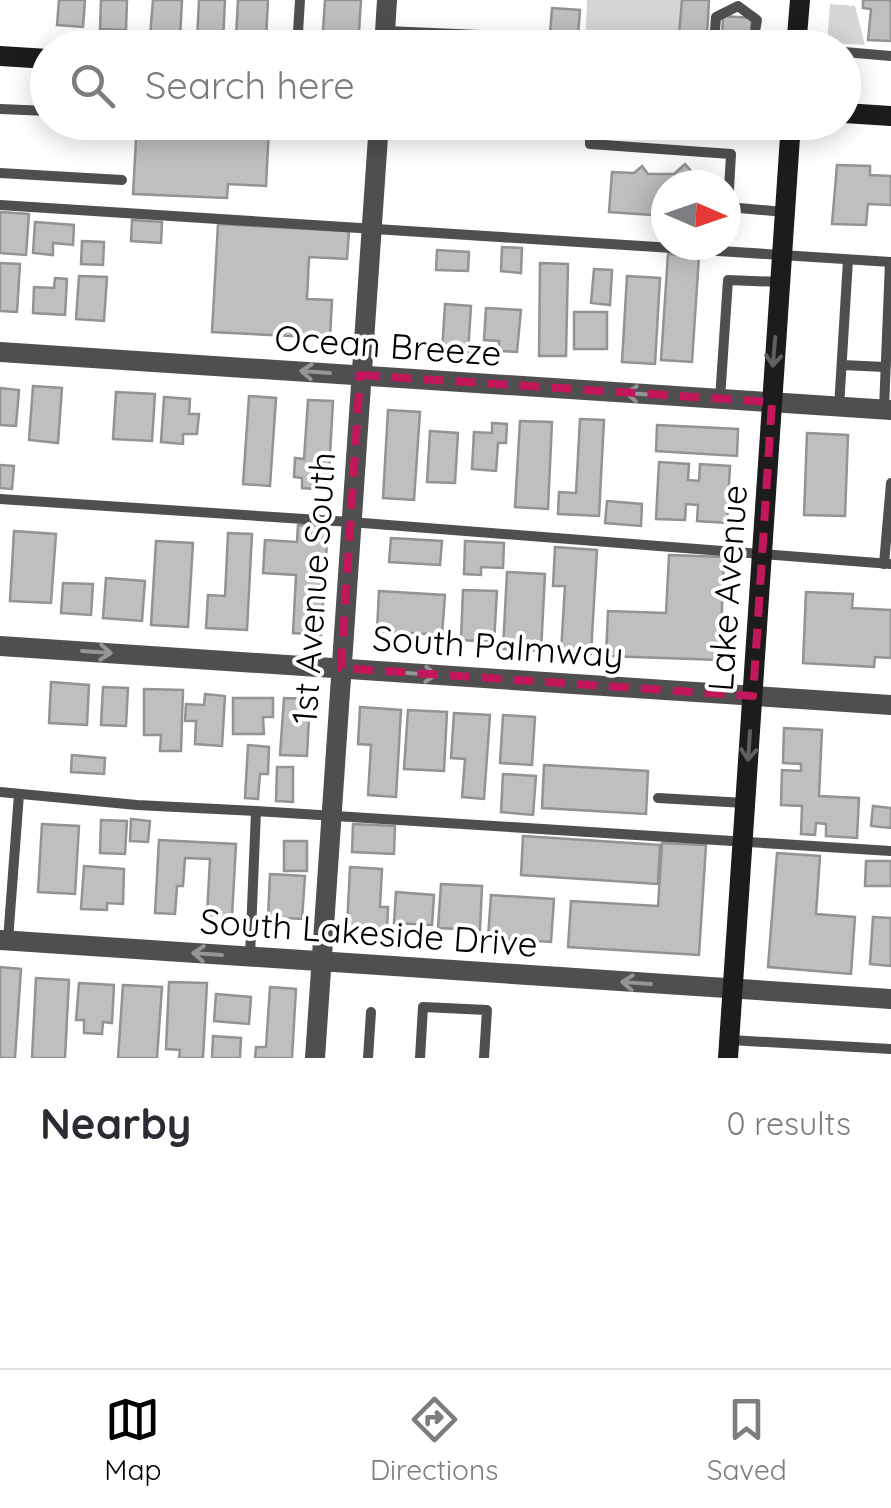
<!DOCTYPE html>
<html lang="en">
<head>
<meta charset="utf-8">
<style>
  :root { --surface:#fff; --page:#f7f7f7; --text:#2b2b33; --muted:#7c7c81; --line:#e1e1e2; --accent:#000 }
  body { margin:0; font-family:Quicksand,sans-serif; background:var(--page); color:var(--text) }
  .compass { position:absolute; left:651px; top:170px; width:90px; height:90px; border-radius:50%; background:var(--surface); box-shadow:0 5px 25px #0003; rotate:92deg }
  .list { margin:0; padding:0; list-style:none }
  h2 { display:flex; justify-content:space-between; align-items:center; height:130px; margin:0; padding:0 40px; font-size:42px }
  h2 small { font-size:32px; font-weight:400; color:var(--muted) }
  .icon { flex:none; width:55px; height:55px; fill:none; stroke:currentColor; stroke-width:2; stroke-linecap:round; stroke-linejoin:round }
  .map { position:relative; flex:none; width:891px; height:1058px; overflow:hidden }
  .search { position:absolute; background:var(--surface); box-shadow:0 5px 25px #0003; left:30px; right:30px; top:30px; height:110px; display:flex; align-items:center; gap:25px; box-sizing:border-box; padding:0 35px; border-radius:55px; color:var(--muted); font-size:38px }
  .sheet { height:310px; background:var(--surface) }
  nav { display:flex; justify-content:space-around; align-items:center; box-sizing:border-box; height:140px; border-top:2px solid var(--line); background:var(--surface); font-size:28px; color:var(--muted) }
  nav a { display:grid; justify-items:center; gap:5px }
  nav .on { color:var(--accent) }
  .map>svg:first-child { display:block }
  .green { fill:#d6d6d6 }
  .building { fill:#bfbfbf; stroke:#939393; stroke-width:2.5 }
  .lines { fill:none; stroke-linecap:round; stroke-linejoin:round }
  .service { stroke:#4f4f4f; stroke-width:10 }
  .minor { stroke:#4f4f4f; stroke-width:20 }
  .secondary { stroke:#1c1c1c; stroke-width:20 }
  .oneway { stroke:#606060 }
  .oneway2 { stroke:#959595 }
  .marked { fill:none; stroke:#c2185b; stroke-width:8; stroke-dasharray:20 12; stroke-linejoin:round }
  .labels { text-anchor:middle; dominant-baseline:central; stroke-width:8; stroke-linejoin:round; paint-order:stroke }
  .street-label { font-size:35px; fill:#000; stroke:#fff }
</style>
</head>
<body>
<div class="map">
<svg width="891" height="1058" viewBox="0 0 891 1058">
  <rect width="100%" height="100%" fill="#fff"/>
  <g class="green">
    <path d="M587 0H682L678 47 585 48Z"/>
    <path d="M830 4 855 6 865 45 827 43Z"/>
  </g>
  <g class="building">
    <path d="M59 0H85L83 27 57 25Z"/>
    <path d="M101 0H127L126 30 100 29Z"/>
    <path d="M153 0H182L180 38 150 36Z"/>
    <path d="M199 0H225L223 42 197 41Z"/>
    <path d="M238 0H268L266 39 236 37Z"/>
    <path d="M325 0H361L358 48 322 46Z"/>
    <path d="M682 0H709L707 37 679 35Z"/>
    <path d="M863 0H891V41L868 40 871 9 863 8Z"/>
    <path d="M552 8 580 10 577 48H549Z"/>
    <path d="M723 16 752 18 751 40 722 38Z"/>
    <path d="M137 122 269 128 266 186 228 184 227 198 133 194Z"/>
    <path d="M685 164 703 185H666V216L609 212 612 172 634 173 642 166 648 174H674Z"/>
    <path d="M837 165 870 166V175L891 176V205L868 204 866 225 832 224Z"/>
    <path d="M0 212 29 214 26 255 0 253Z"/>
    <path d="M132 220 162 222 161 243 131 241Z"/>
    <path d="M35 222 74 225 73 245 53 243V255L33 253Z"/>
    <path d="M218 224 349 231 347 259 309 257 307 299 332 300 330 338 212 332Z"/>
    <path d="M82 241 104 242 103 265 81 264Z"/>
    <path d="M502 247 522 248 521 273 501 271Z"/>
    <path d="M437 250 469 252 468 271 436 270Z"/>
    <path d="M668 254 699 256 692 362 661 360Z"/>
    <path d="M0 263 20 264 17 312 0 311Z"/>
    <path d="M540 263 568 264 566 356H539Z"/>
    <path d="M594 269 612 270 610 305 591 303Z"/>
    <path d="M79 276 107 277 104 321 76 319Z"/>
    <path d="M627 276 660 278 655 364 622 362Z"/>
    <path d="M55 278 67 279 65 315 33 313 34 287 54 288Z"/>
    <path d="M445 304 471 306 468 353 442 352Z"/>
    <path d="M486 308 521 310 517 352 499 351V341L484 340Z"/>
    <rect x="574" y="312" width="33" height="37"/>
    <path d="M33 386 62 388 58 443 29 440Z"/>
    <path d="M0 388 19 390 16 426 0 425Z"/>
    <path d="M116 392 155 394 152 441 113 439Z"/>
    <path d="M249 396 276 398 270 486 243 484Z"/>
    <path d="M164 397 190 399 189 414H199L197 434H183V444L161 442Z"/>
    <path d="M308 400 333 401 328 490 302 488V478L294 477 295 458 304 459Z"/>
    <path d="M388 410 420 412 414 500 383 498Z"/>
    <path d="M580 419 604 420 599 516 558 514 559 492 576 493Z"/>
    <path d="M520 421 552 422 548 509 515 507Z"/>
    <path d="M492 423 507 424 506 443H498L496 471 472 469 474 432 492 433Z"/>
    <path d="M657 425 738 429 737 456 656 451Z"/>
    <path d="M430 431 458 433 455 483 427 482Z"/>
    <path d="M807 433 848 435 845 516 804 515Z"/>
    <path d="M659 462 689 464 688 480 699 481 700 464 730 466 727 523 697 521 698 505 686 504 685 520 656 519Z"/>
    <path d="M0 465 14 466 12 489 0 488Z"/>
    <path d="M607 501 642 504 641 526 605 523Z"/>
    <path d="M298 525 328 526 321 635 293 633 296 575 263 573 265 540 297 542Z"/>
    <path d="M14 531 56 534 51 603 10 601Z"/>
    <path d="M228 533 252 534 247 630 206 628 208 595 225 596Z"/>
    <path d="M391 538 442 541 440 565 389 562Z"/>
    <path d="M156 541 193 543 188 627 151 625Z"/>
    <path d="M465 541 504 543 503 568 481 567V575L464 574Z"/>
    <path d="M555 547 597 550 591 654 561 652 565 586H553Z"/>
    <path d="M669 555 724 557 720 660 606 656 608 611 666 613Z"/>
    <path d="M507 572 545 574 541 651 503 649Z"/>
    <path d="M106 578 145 581 142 621 103 618Z"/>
    <path d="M63 583 93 584 91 615 61 613Z"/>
    <path d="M463 590 497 591 494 642 461 640Z"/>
    <path d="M379 591 445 595 442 635 377 631Z"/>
    <path d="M806 592 853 594 852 608 891 610V658L875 657 874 667 803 663Z"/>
    <path d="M51 682 89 685 87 725 49 723Z"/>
    <path d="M103 687 128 688 126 726 101 725Z"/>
    <path d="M144 689 183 690 181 751H160L161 735H144Z"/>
    <path d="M205 694 225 696 222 746 195 744 196 721H185L186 704 204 705Z"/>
    <path d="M233 698H273V717H263L264 734H233Z"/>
    <path d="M284 698 310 699 307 756 280 755Z"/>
    <path d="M360 707 401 710 396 797 368 795 371 745 358 744Z"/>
    <path d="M408 710 447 712 444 771 404 769Z"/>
    <path d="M454 713 490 715 484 799 462 797 465 759 451 758Z"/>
    <path d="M503 715 535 717 532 765 500 763Z"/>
    <path d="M784 728 822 730 819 796 859 798 857 838 826 836V824L816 823 815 835 801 834 802 806 781 805 782 770 801 771V764L783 763Z"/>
    <path d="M248 745 269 747 268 774H260L258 799 245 798Z"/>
    <path d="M72 755 105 758 104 774 71 772Z"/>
    <path d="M544 765 648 771 646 814 542 808Z"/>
    <path d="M277 767H293V802L276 801Z"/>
    <path d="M503 774 536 776 533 815 501 812Z"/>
    <path d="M873 806 891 808V828L871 826Z"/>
    <path d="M131 819 150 821 148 842 130 841Z"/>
    <path d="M101 820 127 821 125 854 100 853Z"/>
    <path d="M42 824 79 826 75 894 38 892Z"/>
    <path d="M353 824 395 826 394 854 352 852Z"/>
    <path d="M523 836 660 845 658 884 521 875Z"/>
    <path d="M159 840 236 844 232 917 207 915 210 859 185 858 183 886H177L175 914 155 913Z"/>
    <rect x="284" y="841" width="23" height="30"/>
    <path d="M662 843 706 845 699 955 568 947 571 901 658 906Z"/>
    <path d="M777 853 820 856 816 914 855 917 851 974 768 967Z"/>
    <path d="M866 861H891V886H865Z"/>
    <path d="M84 866 124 869 123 904 107 903V910L81 909Z"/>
    <path d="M350 867 382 869 380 907H388L387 930 347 928Z"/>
    <path d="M270 874 305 876 302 919 268 917Z"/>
    <path d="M441 884 482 886 480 930 438 928Z"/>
    <path d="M396 892 434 895 432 925 394 923Z"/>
    <path d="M491 895 554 899 551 942 488 938Z"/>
    <path d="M873 917 891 918V966L870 964Z"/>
    <path d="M0 967 21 969 15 1058H0Z"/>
    <path d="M36 978 69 980 65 1058H32Z"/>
    <path d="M169 982 207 983 203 1058H179L180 1050 166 1049Z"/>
    <path d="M79 983 114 985 112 1023 103 1022 102 1034 84 1033V1020H76Z"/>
    <path d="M123 985 162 987 157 1058H118Z"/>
    <path d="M270 987 296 989 292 1058H255L256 1047H266Z"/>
    <path d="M216 994 251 997 249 1024 214 1021Z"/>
    <path d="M213 1036 241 1038 240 1058H212Z"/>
  </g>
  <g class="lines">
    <g class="service">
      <path d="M386 31 480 35"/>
      <path d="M297 48 300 0"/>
      <path d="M718 48 714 44 716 17 738 6 757 20 752 48"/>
      <path d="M736 48V39"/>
      <path d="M844 52 891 56"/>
      <path d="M0 109 48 111"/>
      <path d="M590 122V144L731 154 728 207 785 212"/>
      <path d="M0 173 122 180"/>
      <path d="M0 205 891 262"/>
      <path d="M842 365 885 367"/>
      <path d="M720 399 728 280 780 282"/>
      <path d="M839 407 848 260"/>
      <path d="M884 409 890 262"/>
      <path d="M0 499 350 522 891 564"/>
      <path d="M884 564 891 483"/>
      <path d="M0 792 137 805 256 811"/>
      <path d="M658 798 745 803"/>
      <path d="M8 940 19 794"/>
      <path d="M250 956 256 811 891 851"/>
      <path d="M730 1040 891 1049"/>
      <path d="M368 1058 371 1012"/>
      <path d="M420 1058 423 1007 487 1010 484 1058"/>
    </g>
    <g class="minor">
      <path d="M384 48 387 0"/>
      <path d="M0 352 891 410"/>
      <path d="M0 646 891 705"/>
      <path d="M0 940 891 999"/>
      <path d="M315 1058 379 122"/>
    </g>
    <g class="secondary">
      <path d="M796 48 800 0"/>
      <path d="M0 56 48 59"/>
      <path d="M844 113 891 116"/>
      <path d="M728 1058 791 122"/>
    </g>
  </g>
  <defs><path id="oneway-shaft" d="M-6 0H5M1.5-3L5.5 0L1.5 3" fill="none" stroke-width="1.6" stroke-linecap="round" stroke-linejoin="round" transform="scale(2.5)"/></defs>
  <g class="oneway">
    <use href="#oneway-shaft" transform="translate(774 352) rotate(95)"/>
    <use href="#oneway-shaft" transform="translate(749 746) rotate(94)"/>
  </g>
  <g class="oneway2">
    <use href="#oneway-shaft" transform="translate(315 372) rotate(-176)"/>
    <use href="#oneway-shaft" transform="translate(640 394) rotate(-176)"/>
    <use href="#oneway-shaft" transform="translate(97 652) rotate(4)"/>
    <use href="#oneway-shaft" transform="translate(422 674) rotate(4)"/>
    <use href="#oneway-shaft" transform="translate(207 954) rotate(-176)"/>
    <use href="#oneway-shaft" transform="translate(636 983) rotate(-176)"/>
  </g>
  <path class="marked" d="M360 375 772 402 753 696 341 668Z"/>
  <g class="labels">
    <g class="street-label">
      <text transform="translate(388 345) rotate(4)">Ocean Breeze</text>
      <text transform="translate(313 588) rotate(-86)">1st Avenue South</text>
      <text transform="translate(727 588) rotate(-86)">Lake Avenue</text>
      <text transform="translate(498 646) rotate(4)">South Palmway</text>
      <text transform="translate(369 932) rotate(4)">South Lakeside Drive</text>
    </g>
  </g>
</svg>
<svg class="compass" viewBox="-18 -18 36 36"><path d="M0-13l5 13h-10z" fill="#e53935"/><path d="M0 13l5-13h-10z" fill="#7c7c81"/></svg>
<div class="search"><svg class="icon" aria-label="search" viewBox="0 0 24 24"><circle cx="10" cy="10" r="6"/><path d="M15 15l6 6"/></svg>Search here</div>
</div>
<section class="sheet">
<h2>Nearby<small>0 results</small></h2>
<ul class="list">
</ul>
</section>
<nav>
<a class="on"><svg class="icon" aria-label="map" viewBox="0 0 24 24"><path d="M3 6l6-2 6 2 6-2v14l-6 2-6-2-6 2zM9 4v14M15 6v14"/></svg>Map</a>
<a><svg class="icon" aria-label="directions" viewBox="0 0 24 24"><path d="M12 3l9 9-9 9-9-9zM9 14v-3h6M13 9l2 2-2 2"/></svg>Directions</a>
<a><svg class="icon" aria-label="saved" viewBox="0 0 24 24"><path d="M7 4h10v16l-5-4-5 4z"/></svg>Saved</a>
</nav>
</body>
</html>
